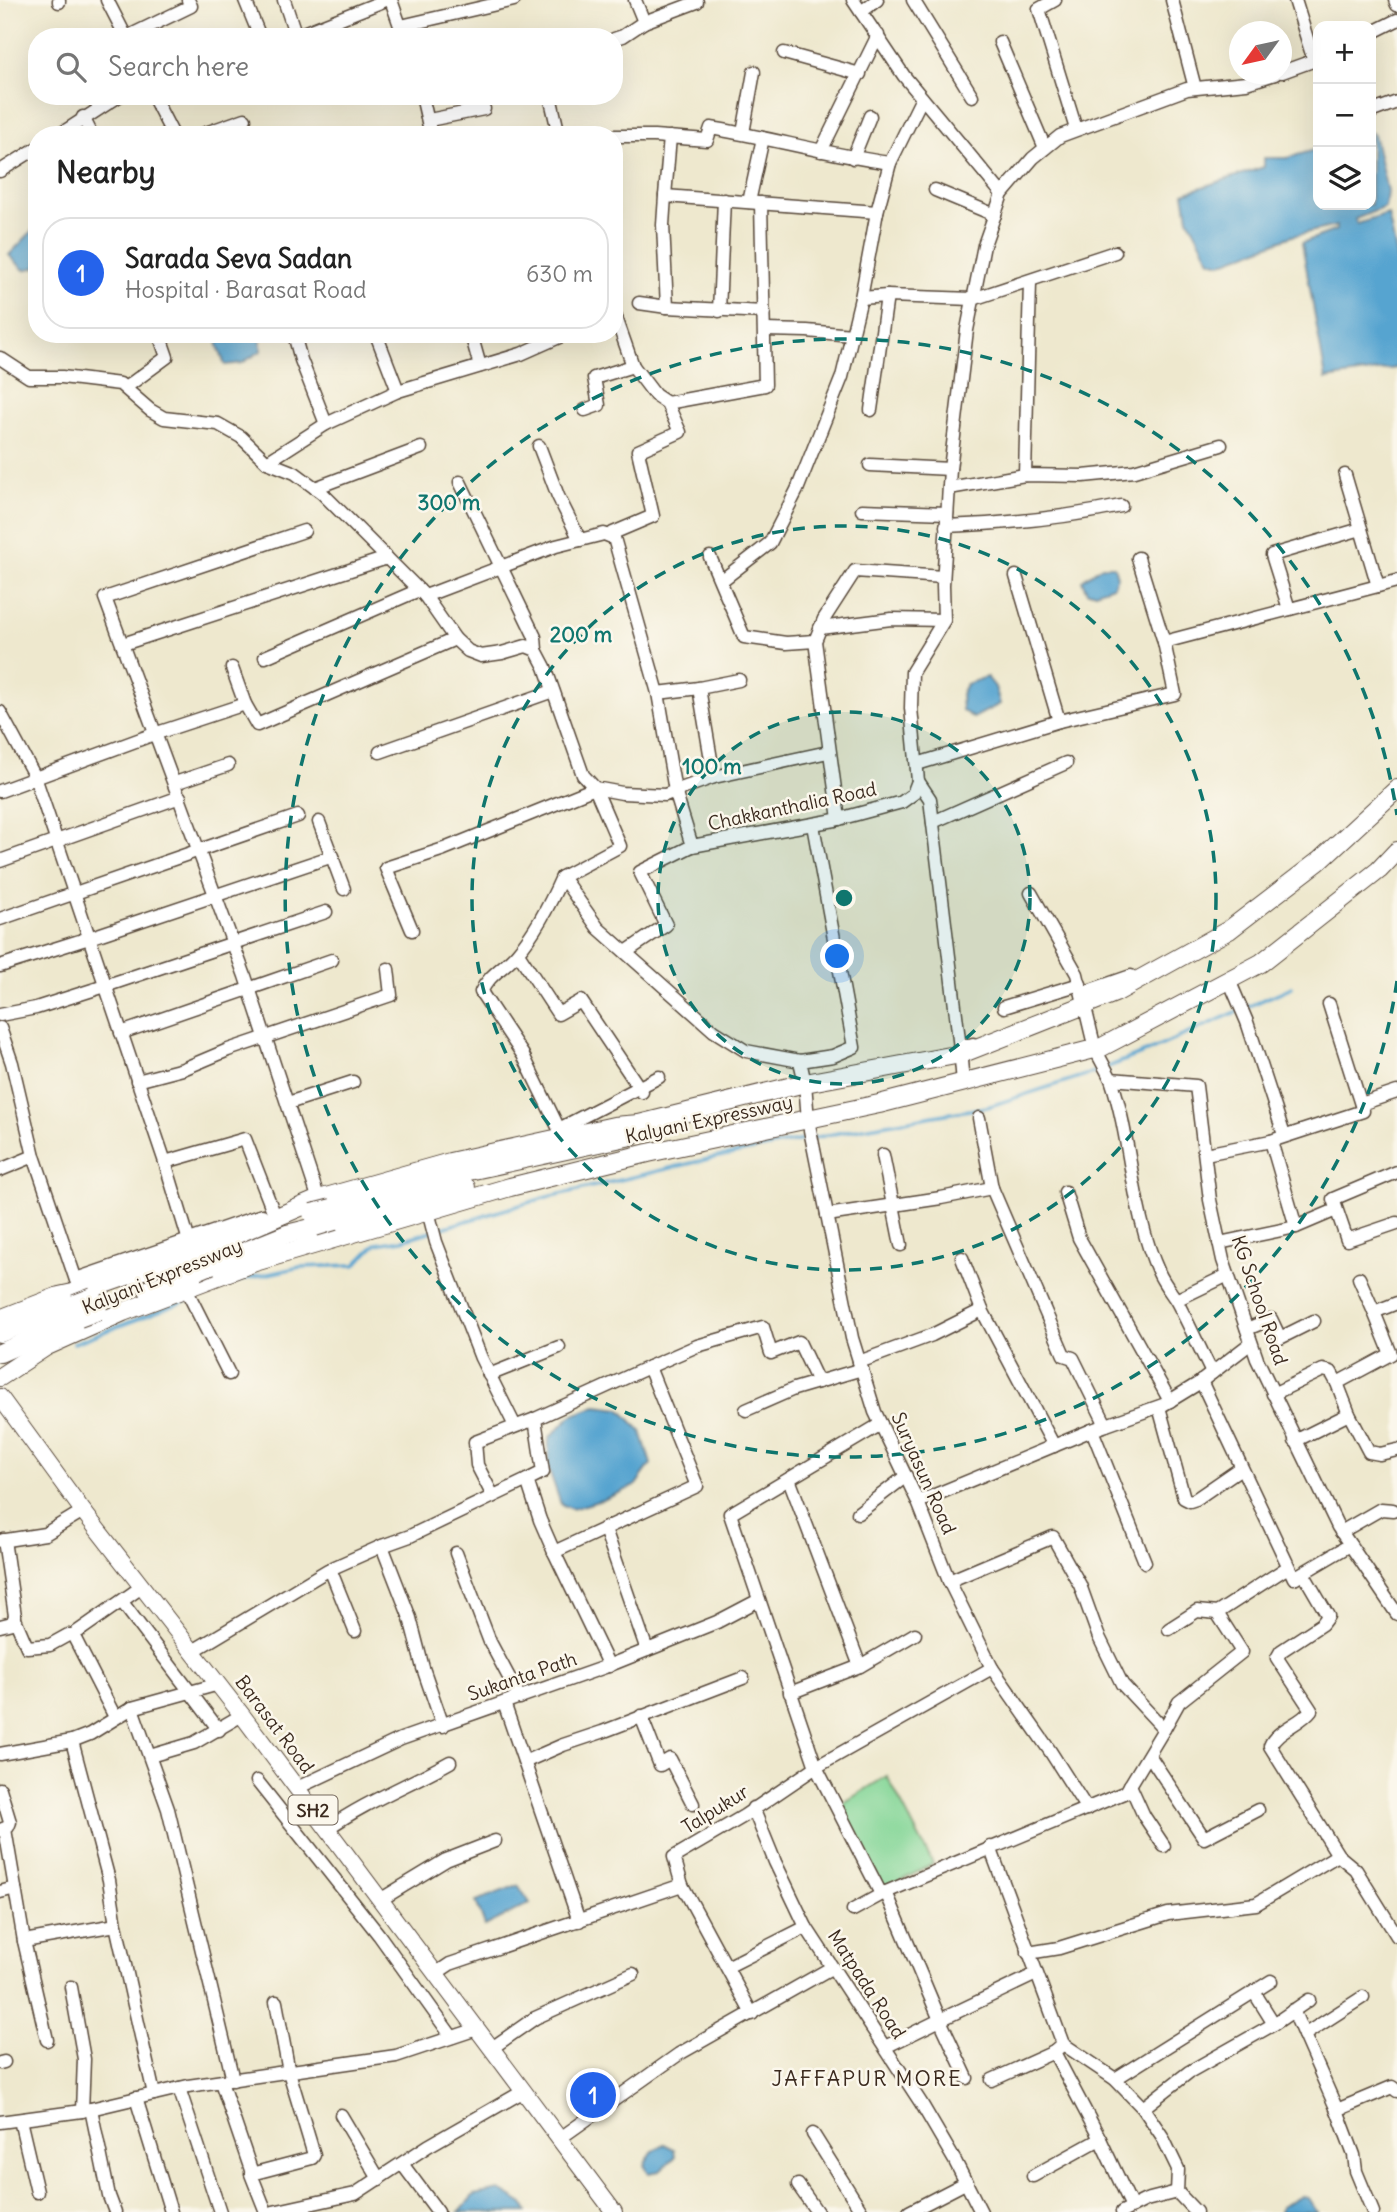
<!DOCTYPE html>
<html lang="en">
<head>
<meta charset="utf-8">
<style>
  :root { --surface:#fff; --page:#f2f2f2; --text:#222; --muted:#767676; --line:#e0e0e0; --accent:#2563eb }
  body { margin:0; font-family:Delius,sans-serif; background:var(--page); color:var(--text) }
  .controls { position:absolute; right:21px; top:21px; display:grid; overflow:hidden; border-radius:14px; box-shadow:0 7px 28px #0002 }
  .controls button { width:63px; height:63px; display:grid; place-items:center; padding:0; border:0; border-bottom:2px solid var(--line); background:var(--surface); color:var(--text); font:35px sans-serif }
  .compass { position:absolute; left:1229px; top:21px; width:63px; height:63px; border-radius:50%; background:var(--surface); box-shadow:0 7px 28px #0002; rotate:237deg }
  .you { position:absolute; left:838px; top:957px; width:24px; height:24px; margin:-18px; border:5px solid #fff; border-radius:50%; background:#1a73e8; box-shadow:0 0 0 10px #1a73e833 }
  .badge { display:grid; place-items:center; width:46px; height:46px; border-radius:50%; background:var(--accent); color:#fff; font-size:23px; font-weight:700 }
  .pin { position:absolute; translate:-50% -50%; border:4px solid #fff; box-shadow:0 2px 7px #0006 }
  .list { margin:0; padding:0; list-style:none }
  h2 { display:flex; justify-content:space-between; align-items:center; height:91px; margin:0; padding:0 28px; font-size:30px }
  h2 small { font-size:23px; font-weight:400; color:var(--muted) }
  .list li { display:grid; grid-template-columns:46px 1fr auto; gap:21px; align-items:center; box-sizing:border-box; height:112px; margin:0 14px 14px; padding:0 14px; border:2px solid var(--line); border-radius:28px }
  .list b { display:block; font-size:26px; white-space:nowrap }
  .list p { margin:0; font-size:23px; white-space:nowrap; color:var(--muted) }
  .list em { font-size:23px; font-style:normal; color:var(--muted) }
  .icon { flex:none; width:38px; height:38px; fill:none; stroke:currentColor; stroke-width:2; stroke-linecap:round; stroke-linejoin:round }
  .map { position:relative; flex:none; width:1397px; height:2212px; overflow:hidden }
  .search { position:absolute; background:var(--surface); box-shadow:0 7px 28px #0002; left:28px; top:28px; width:595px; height:77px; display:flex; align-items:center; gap:18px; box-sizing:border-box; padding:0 24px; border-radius:28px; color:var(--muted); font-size:26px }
  .panel { position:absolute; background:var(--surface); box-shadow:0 7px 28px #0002; left:28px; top:126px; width:595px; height:217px; border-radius:28px }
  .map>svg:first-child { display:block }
  .green { fill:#84d697; stroke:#60805a; stroke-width:2 }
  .water { fill:#57a4d0; stroke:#496777; stroke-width:2 }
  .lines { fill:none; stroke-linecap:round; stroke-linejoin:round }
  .stream { stroke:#57a4d0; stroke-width:3.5 }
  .minor-casing { stroke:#564638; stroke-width:15 }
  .major-casing { stroke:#564638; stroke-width:18 }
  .highway-casing { stroke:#564638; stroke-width:20 }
  .minor { stroke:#fff; stroke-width:12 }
  .major { stroke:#fff; stroke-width:16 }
  .highway { stroke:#fff; stroke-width:18 }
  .highway-bridge-casing { stroke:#564638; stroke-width:20; stroke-linecap:butt }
  .highway-bridge { stroke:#fff; stroke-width:18 }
  .ring { fill:none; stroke:#0f766e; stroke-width:3.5; stroke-dasharray:12 9 }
  .labels { text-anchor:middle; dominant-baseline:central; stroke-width:5; stroke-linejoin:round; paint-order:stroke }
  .shield { fill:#fbf7ec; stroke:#75685c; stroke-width:2 }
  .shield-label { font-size:18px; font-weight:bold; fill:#3b2a1e }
  .street-label { font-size:19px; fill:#3b2a1e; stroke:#fbf7ec }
  .neighbourhood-label { font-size:21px; letter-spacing:2px; fill:#3b2a1e; stroke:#fbf7ec }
  .centre { fill:#0f766e; stroke:#fbf7ec; stroke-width:3.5 }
  .ring-label { font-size:21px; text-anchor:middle; font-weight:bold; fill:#0f766e; stroke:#fbf7ec; stroke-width:5; stroke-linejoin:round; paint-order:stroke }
</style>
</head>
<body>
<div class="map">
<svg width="1397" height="2212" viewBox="0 0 1397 2212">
  <rect width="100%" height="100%" fill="#fbf7ec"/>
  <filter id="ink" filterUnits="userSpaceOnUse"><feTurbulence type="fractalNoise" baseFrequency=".0143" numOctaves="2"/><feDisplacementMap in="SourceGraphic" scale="14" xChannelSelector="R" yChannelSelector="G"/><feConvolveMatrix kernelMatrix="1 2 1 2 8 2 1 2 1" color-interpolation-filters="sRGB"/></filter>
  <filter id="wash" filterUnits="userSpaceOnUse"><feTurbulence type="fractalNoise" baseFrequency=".00686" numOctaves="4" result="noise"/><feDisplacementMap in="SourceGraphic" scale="28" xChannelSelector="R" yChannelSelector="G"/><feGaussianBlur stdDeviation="1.57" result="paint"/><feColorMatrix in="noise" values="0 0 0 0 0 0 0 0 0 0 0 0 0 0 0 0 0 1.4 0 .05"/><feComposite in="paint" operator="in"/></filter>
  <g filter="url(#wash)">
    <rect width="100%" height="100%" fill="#eee8ce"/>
    <path class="green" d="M887 1776 933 1864 885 1889 837 1807Z"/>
    <g class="water">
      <path d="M1371 133 1374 134 1387 191 1385 207 1355 219 1357 224 1388 214 1397 256V368L1326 379 1302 243 1336 230V226L1292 236 1221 263 1210 260 1188 218 1184 193 1264 167V158H1287L1318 149V205H1371Z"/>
      <path d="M37 226V267L24 270 9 255Z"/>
      <path d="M217 334H261V351L242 363 225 365 218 346Z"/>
      <path d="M1102 566H1114L1117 576 1113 586 1095 592H1087L1082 580Z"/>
      <path d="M987 677 995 687 1000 704 973 718 962 710 961 694 966 684Z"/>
      <path d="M596 1406 620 1409 641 1431 651 1464 635 1486 605 1499 572 1509 561 1504 548 1467 549 1438 571 1416Z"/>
      <path d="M518 1885 530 1903 485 1926 476 1901Z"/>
      <path d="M664 2144 674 2149 675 2157 660 2171 649 2173 644 2165 652 2152Z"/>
      <path d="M500 2190 523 2204 527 2212H459L474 2195Z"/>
      <path d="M1301 2196 1308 2198 1317 2212H1280L1281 2207Z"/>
    </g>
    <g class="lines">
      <g class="stream">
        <path d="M1108 1067 1151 1050 1292 987"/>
        <path d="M195 1297 241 1280 300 1267 355 1265 376 1244 402 1240 544 1198 713 1158 863 1128 987 1107 1101 1070"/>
        <path d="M74 1343 188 1300"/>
      </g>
    </g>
  </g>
  <g filter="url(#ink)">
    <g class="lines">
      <g class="minor-casing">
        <g id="minor">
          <path d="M59 0V2"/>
          <path d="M107 0 126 37"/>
          <path d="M245 0 260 37"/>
          <path d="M284 0 296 36"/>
          <path d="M391 0 404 37"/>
          <path d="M635 0 644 22"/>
          <path d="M853 0 904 76 1002 194"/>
          <path d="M913 0 972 96"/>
          <path d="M1055 0 1039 9 1076 129"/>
          <path d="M1172 0 1195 88"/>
          <path d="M1295 0 1314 61"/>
          <path d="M1395 0 1397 5"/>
          <path d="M861 12 877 0"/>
          <path d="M401 26 514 0"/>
          <path d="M1371 33 1397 20"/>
          <path d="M127 37 191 6 188 0"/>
          <path d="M293 37 386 0"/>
          <path d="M614 39 623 36 644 22 697 2"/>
          <path d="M1000 42 1045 148"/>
          <path d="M784 53 860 74"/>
          <path d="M1282 72 1318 59"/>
          <path d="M153 96 173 135"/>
          <path d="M422 96 431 135"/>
          <path d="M550 96 559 135"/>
          <path d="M1373 111 1397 102"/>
          <path d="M83 117 92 135"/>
          <path d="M429 120 484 109"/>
          <path d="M743 133 754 72"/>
          <path d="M59 135 119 96"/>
          <path d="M200 135 245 119"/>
          <path d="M573 135 587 132 602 135"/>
          <path d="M614 136H654L707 140 711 128C771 138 829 155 890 163"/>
          <path d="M821 151 878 35"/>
          <path d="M853 158 870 116"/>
          <path d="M0 171 37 148"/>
          <path d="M935 190 995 215"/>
          <path d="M665 196 670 137"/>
          <path d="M749 202 763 138"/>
          <path d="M861 298 887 296 973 299 1115 252"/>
          <path d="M639 303 667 307 764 312"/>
          <path d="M667 307 663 225 665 196 877 212"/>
          <path d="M719 311 724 200"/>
          <path d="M765 330 807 331 852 335"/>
          <path d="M297 334 295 338 301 360 326 424"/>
          <path d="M376 334 398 391"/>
          <path d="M471 334 480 366"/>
          <path d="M0 358 29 377H62L120 384 150 410 164 418 218 424 241 437 267 462 295 473 322 493 425 596 455 639 468 651 481 656 502 653 526 646 536 650 545 667 583 775 595 788 622 793 665 795 675 791 692 846 835 820 902 802 913 794 918 781 911 708 912 672 944 620 943 585 950 469 967 330 984 245 1002 194 1033 158 1060 136 1187 89 1246 83 1275 74"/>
          <path d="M125 388 167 357 159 334"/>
          <path d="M667 403 765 385 761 203"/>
          <path d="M585 410 599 405 594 378 633 366"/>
          <path d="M871 410 887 296"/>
          <path d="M539 446 558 496 580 540"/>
          <path d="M267 462 326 424 398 391 521 354 566 334"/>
          <path d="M870 465 950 469"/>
          <path d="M1025 475 1030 282"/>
          <path d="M1345 475 1378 586"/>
          <path d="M460 482 535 637 536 650"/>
          <path d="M315 488 421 448"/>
          <path d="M949 488 1025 475 1083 476 1134 471 1221 445"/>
          <path d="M862 510 947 513"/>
          <path d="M946 526C1006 524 1063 518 1121 506"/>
          <path d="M304 531 105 598 245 976 321 1206"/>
          <path d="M610 536 613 533 653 516 638 451 680 432 667 403 655 395 633 366 614 312"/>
          <path d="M710 557 744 637 786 643 815 641"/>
          <path d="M1016 576 1059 721"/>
          <path d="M721 581 770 543 797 490 842 377 861 298 877 212 890 163 922 98"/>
          <path d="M425 596 556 546 604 534 614 538 658 693 675 791 714 777 828 752"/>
          <path d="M1289 609 1272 555 1361 529"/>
          <path d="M820 628 891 619 944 620"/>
          <path d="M1164 642 1397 581"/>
          <path d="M123 644 387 558"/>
          <path d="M265 657 419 590"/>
          <path d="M232 668 245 704 257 725 455 639"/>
          <path d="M658 693 699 688"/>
          <path d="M0 712 35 777 165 1162 189 1241 198 1258"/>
          <path d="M380 752 553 691"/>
          <path d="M917 764 1059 721 1175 694 1164 642 1138 558"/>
          <path d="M714 777 699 688 739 680"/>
          <path d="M918 781 930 799 960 1048 973 1044"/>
          <path d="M175 783 228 765"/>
          <path d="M0 791 157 733 245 704"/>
          <path d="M839 819 815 641 824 619 855 571 943 577"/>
          <path d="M319 822 344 889"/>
          <path d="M933 822 1066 763"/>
          <path d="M813 825 854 1047 833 1056 800 1061 805 1083 808 1120 852 1338 875 1412 918 1502 949 1581 992 1668 1050 1751 1087 1809"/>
          <path d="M0 861 180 797"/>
          <path d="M562 877C550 904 537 930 518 952 506 967 489 974 481 992L523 1055 559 1129 567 1137"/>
          <path d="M1031 893 1077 974 1095 1049 1111 1079 1196 1086 1210 1200 1223 1260 1257 1359 1338 1527 1397 1614"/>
          <path d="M0 919 298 816"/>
          <path d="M412 930 386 868 444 849 595 788 620 846 562 877 598 928 714 1031 746 1051 800 1061"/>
          <path d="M626 952 666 925 640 872 692 846"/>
          <path d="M518 953 558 1014 581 1001 642 1092"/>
          <path d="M0 966 89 938 333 856"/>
          <path d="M1229 980 1247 1022 1284 1135"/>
          <path d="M1082 993 1131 976"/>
          <path d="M1004 1007 1080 984"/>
          <path d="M0 1015 36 1008 105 986 326 912"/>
          <path d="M0 1028 12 1063 34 1156 82 1298"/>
          <path d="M121 1033 332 960"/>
          <path d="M960 1049 963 1083"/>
          <path d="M1111 1079C1132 1141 1131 1212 1159 1273 1163 1282 1170 1291 1176 1300 1189 1324 1200 1349 1212 1373"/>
          <path d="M137 1081 183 1069 228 1050 391 995 388 969"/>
          <path d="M288 1103 353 1082"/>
          <path d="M1361 1104 1397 1092"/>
          <path d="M979 1118 992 1188"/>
          <path d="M559 1129 659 1077"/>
          <path d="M1271 1141 1296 1227 1336 1210"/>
          <path d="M1205 1154 1271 1141 1363 1111 1329 1004"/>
          <path d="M883 1155 901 1245"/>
          <path d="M165 1162 245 1139 273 1211"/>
          <path d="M0 1170 34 1156"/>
          <path d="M1397 1172 1333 1199 1347 1240 1397 1223"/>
          <path d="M1065 1192 1079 1238 1170 1401"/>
          <path d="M428 1211 436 1242 481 1358 515 1426"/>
          <path d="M827 1215 941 1198 992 1188 1064 1355 1073 1358 1106 1425"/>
          <path d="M1219 1243 1296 1227"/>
          <path d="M962 1258 982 1310 1054 1446"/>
          <path d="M1359 1278 1374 1312"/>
          <path d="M76 1279 262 1215"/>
          <path d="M186 1289 229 1374"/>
          <path d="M1176 1300 1228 1275"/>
          <path d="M1397 1303 1374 1312 1391 1354 1337 1383 1349 1414 1369 1452 1380 1454 1397 1450"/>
          <path d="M1247 1329 1271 1319 1280 1338 1314 1321"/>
          <path d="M859 1362 932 1335 982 1310"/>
          <path d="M649 1367 697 1346 763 1327 771 1353 799 1342 818 1382"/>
          <path d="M489 1375 559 1347"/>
          <path d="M1201 1381 1294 1578 1350 1545"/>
          <path d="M1273 1394 1323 1370 1331 1372 1337 1383"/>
          <path d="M1159 1407 1184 1498 1190 1501 1196 1499 1241 1468"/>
          <path d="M746 1410 794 1389 862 1369"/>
          <path d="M535 1419 543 1472 527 1480 540 1520 554 1552"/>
          <path d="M881 1424 730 1514 816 1767 881 1894"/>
          <path d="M1092 1430 1145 1562"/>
          <path d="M1295 1441 1349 1414"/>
          <path d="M789 1479 860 1666"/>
          <path d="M493 1496 477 1465 475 1442 535 1419 649 1367 697 1486 554 1552 609 1666"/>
          <path d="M918 1502 1092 1430 1163 1405 1199 1383 1251 1343"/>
          <path d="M858 1513 906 1476"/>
          <path d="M605 1529 647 1650"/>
          <path d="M1341 1532 1381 1509 1393 1510"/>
          <path d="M0 1541 45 1534 83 1511"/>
          <path d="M382 1546 410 1618 423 1668 443 1726"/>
          <path d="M456 1553 490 1642 520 1698"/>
          <path d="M330 1569 355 1631"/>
          <path d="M1303 1573 1328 1616 1322 1624 1281 1651 1277 1658 1311 1710C1301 1724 1276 1730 1270 1746L1338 1855 1356 1870 1397 1936"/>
          <path d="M122 1602 219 1730"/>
          <path d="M15 1619 27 1647 50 1645 68 1635H73L115 1717"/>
          <path d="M0 1626 12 1623 15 1616 4 1540"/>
          <path d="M1169 1629 1197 1611 1217 1613 1288 1567"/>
          <path d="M73 1635 143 1586"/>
          <path d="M193 1651 328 1570 382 1546 410 1536 527 1480"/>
          <path d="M790 1693 860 1666 915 1634"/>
          <path d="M504 1703 579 1921"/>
          <path d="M132 1708 168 1809 233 2080"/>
          <path d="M641 1716 660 1765 670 1759 693 1804"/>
          <path d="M1164 1729 1179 1702 1242 1652 1217 1613"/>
          <path d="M72 1741 109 1880 116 1925 154 2094"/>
          <path d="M0 1754 72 1741 90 1734 132 1708 219 1684"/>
          <path d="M1149 1755 1204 1838 1258 1810"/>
          <path d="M150 1756 194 1743 242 1715"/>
          <path d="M524 1762 563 1745 602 1732 743 1678"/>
          <path d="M257 1781 379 1935 452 2037"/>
          <path d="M1130 1785 1144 1816 1164 1846"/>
          <path d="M297 1788 401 1739 605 1667 717 1622 759 1600"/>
          <path d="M0 1789 10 1822 8 1827 0 1830"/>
          <path d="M753 1808 775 1862 806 1927 921 2103 955 2161 981 2212"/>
          <path d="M5 1829 24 1941 47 2040"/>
          <path d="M327 1829C365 1802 409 1785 450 1762"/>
          <path d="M990 1847 1063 2044 1054 2052 1100 2139 1132 2207"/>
          <path d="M682 1885 752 2014"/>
          <path d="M0 1892 15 1888"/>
          <path d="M380 1900 446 1860 495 1841"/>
          <path d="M853 1910 886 1892 1126 1792 1164 1729 1122 1684 1098 1635 1080 1585 1053 1537 949 1581"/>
          <path d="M24 1941 116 1925"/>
          <path d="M1028 1953 1059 1948 1168 1914 1256 1904 1338 1855"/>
          <path d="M727 1967 806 1927"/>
          <path d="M435 1974 450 1964 682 1885 674 1857 744 1816 816 1767 992 1668"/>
          <path d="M71 1987 84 2059 82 2111"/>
          <path d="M1254 1992 1274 2024"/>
          <path d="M1293 2010 1337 2110 1354 2155 1356 2171 1373 2212"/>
          <path d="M1304 2035 1363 1997"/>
          <path d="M1063 2044 1115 2079 1143 2108 1162 2136 1178 2169 1177 2192"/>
          <path d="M885 2047 940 2020 886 1892"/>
          <path d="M492 2048 535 2018 633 1974"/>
          <path d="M0 2063 4 2062"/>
          <path d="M967 2078 940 2020 1036 1974"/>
          <path d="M1115 2079 1271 1981"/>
          <path d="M992 2080 1054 2052"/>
          <path d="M221 2082 252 2173"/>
          <path d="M179 2088 220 2212"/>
          <path d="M136 2098 171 2212"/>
          <path d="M1143 2108 1189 2072 1274 2024 1309 2000"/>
          <path d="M91 2109 109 2196 115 2212"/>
          <path d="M1337 2110 1392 2087 1397 2091"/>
          <path d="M341 2115 379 2179"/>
          <path d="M20 2120 37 2192"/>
          <path d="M0 2122 82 2111 188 2086 396 2056 477 2029"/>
          <path d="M813 2134 862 2212"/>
          <path d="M559 2139 679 2054 831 1968"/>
          <path d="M403 2165 438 2212"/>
          <path d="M1033 2176 1100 2139"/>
          <path d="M798 2185 817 2212"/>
          <path d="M266 2212 251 2174 312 2158 314 2155 289 2072 276 2002"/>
          <path d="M273 2212 355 2194 428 2146 524 2091"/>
          <path d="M909 2212 967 2182"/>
          <path d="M1122 2212 1146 2200 1177 2192 1196 2212"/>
        </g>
      </g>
      <g class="major-casing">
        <path id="major" d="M0 1397 83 1511 242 1715 614 2212"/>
      </g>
      <g class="highway-casing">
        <g id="highway">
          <path d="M332 1208 469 1171 631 1136 639 1124"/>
          <path d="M335 1221 466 1187"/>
          <path d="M211 1265 287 1234 315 1227"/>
          <path d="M148 1290 197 1271"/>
          <path d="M0 1319 59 1296 87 1290 195 1252 319 1199 450 1162 614 1126 639 1124 805 1083 961 1054 1115 993 1229 930 1319 861 1397 789"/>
          <path d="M0 1333 75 1304"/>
          <path d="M0 1353 79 1318"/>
          <path d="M0 1377 47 1346 123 1312 255 1262 510 1187 648 1153 879 1104 1102 1047 1261 963 1379 870 1397 851"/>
        </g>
      </g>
      <use href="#minor" class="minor"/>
      <use href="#major" class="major"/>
      <use href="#highway" class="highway"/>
      <g class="highway-bridge-casing">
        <g id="highway-bridge">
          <path d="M312 1213 332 1208"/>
          <path d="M315 1227 335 1221"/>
          <path d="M197 1271 211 1265"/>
          <path d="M75 1304 93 1297"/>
          <path d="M79 1318 98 1311"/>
        </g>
      </g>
      <use href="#highway-bridge" class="highway-bridge"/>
    </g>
  </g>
  <circle cx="844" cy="898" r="186" fill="#0f766e" fill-opacity=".12"/>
  <g class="ring">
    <circle cx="844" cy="898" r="186"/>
    <circle cx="844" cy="898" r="372"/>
    <path d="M1397 981A559 559 0 1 1 1397 815"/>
  </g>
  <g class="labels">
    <rect class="shield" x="288.5" y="1795.5" width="49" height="29" rx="5"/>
    <g class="shield-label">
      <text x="313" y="1810">SH2</text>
    </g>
    <g class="street-label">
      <text transform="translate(792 806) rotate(-12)">Chakkanthalia Road</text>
      <text transform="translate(709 1119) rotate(-12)">Kalyani Expressway</text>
      <text transform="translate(162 1276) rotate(-22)">Kalyani Expressway</text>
      <text transform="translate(1260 1300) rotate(71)">KG School Road</text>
      <text transform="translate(924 1473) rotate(66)">Suryasun Road</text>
      <text transform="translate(522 1676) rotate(-19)">Sukanta Path</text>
      <text transform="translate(275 1724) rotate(53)">Barasat Road</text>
      <text transform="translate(715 1809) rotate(-32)">Talpukur</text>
      <text transform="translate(867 1984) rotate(57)">Matpada Road</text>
    </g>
    <g class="neighbourhood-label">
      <text x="867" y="2078">JAFFAPUR MORE</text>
    </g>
  </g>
  <circle cx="844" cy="898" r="10" class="centre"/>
  <g class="ring-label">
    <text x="449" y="510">300 m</text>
    <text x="581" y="642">200 m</text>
    <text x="712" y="774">100 m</text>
  </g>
</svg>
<div class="controls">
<button>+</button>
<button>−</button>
<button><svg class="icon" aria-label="layers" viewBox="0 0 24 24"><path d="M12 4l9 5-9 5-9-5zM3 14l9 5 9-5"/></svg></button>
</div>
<svg class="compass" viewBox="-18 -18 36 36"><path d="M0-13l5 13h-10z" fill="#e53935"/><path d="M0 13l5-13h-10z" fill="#767676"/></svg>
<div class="you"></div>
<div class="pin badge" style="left:593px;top:2095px">1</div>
<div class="search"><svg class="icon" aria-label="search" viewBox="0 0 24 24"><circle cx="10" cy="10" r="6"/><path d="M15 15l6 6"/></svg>Search here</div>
<section class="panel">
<h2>Nearby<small></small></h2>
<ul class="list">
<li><span class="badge">1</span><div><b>Sarada Seva Sadan</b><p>Hospital · Barasat Road</p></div><em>630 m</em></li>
</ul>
</section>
</div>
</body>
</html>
